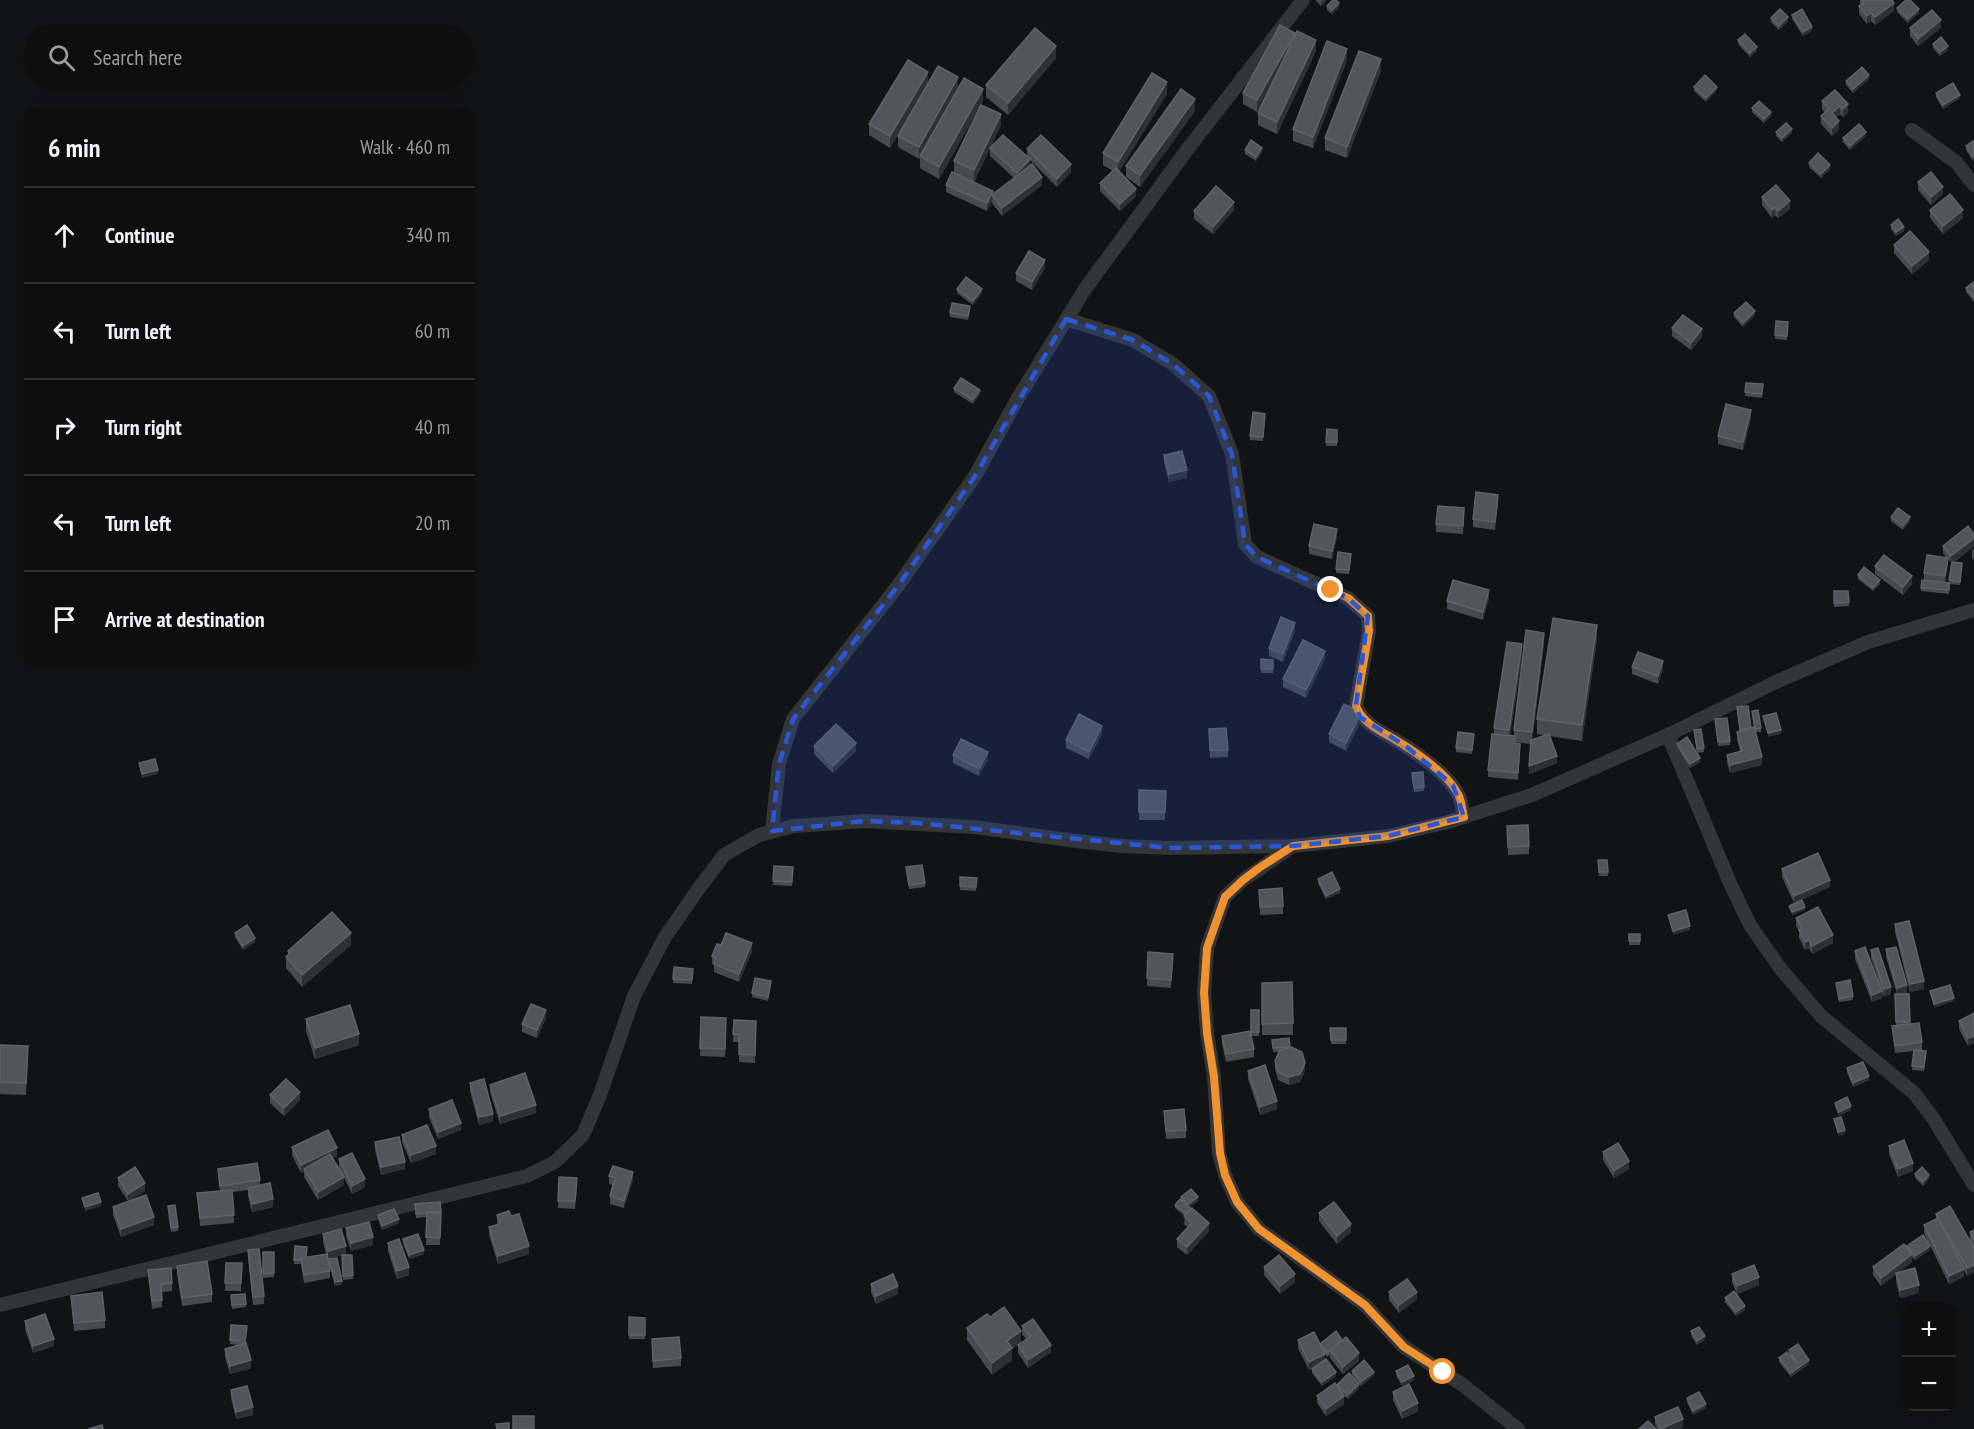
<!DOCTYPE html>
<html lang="en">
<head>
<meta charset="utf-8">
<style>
  :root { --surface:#0e0e0f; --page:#171718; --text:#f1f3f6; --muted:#9b9c9e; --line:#2e2e2f }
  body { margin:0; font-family:"PT Sans Narrow",sans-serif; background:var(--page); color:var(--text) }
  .controls { position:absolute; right:18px; bottom:18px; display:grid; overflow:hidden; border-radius:12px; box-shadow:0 3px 15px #0003 }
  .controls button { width:54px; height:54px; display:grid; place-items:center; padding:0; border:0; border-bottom:2px solid var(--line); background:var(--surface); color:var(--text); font:30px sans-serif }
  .stop { position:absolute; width:18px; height:18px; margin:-14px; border:4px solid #ef922f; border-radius:50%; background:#fff }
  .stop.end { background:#ef922f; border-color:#fff; box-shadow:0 2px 6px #0008 }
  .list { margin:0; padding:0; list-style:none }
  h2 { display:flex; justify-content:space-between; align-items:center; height:78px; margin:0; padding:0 24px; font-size:26px }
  h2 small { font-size:20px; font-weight:400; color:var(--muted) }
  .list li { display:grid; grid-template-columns:39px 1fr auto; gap:18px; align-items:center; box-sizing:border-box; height:96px; padding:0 24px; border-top:2px solid var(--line) }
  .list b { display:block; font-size:22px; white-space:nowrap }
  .list em { font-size:20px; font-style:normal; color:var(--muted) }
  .icon { flex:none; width:33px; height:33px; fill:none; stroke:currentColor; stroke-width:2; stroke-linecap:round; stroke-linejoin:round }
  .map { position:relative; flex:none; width:1974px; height:1429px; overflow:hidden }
  .search { position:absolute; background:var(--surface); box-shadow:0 3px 15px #0003; left:24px; top:24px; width:450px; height:66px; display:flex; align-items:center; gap:15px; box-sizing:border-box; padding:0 21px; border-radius:33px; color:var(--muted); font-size:22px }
  .panel { position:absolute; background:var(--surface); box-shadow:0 3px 15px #0003; left:24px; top:108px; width:450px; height:558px; border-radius:12px }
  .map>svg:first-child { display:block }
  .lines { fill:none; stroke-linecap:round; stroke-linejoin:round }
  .minor { stroke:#333539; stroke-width:14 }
  .wall { fill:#484a4f; fill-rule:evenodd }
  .shaded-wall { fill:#2e3033 }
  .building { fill:#52555a; stroke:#5f6268; stroke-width:1.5 }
  .route { stroke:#ef922f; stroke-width:8 }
  .marked { fill:#2a57d4; fill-opacity:0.2; stroke:#2a57d4; stroke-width:4.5; stroke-dasharray:12 8; stroke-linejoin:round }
</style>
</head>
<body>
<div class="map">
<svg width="1974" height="1429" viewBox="0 0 1974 1429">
  <rect width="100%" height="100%" fill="#121314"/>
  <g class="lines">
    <g class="minor">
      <path d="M1912 130 1957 163 1974 185"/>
      <path d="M1066 319 1133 340 1173 364 1209 396 1232 454 1245 544 1257 557 1348 598 1368 616 1369 631 1356 706C1363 723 1378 730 1394 739 1414 751 1447 773 1458 794 1462 801 1462 810 1464 817"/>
      <path d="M1668 735 1730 883 1750 925 1780 968 1821 1016 1914 1093 1933 1118 1974 1185"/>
      <path d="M772 831 779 764 793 719 897 587 975 476 1018 398 1085 289 1187 150 1303 0"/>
      <path d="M1293 846 1243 880 1225 897 1207 948 1204 993 1207 1033 1214 1077 1219 1153 1225 1175 1237 1202 1259 1229 1365 1305 1404 1347 1463 1385 1518 1429"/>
      <path d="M0 1305 527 1176 555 1162 583 1135 600 1095 634 996 665 937 697 891 724 855 759 835 794 826 865 821 974 827 1076 841 1122 846 1169 848 1293 846 1388 836 1448 822 1532 795 1668 735 1778 681 1868 642 1974 610"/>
    </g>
  </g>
  <g class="wall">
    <path d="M1316 0H1326V1L1321 6 1316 1Z"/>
    <path d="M1860 0H1892L1894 11 1875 25 1871 21 1867 24 1859 14V6L1860 5Z"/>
    <path d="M1327 6 1339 7 1332 14 1327 10Z"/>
    <path d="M1897 8 1919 13 1908 23 1897 12Z"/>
    <path d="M1792 15 1812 31 1803 36 1792 19Z"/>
    <path d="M1771 18 1788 21 1779 30 1771 22Z"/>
    <path d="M1910 28H1941L1918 46 1910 36Z"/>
    <path d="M1295 35 1316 51 1277 134 1258 125V113L1267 95 1257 112 1243 104V93Z"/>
    <path d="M1738 40 1757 51 1750 57 1738 44Z"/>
    <path d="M1933 44 1948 50 1940 56 1933 48Z"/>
    <path d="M1056 58 1008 115 986 97V85Z"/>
    <path d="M1347 60 1313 148 1293 141V129Z"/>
    <path d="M1381 71 1347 158 1325 150V138Z"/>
    <path d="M1869 79 1853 93 1846 85V81Z"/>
    <path d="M928 83 958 88 983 101 939 179 920 168V157L919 159 898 147V136L916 104 890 148 869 135V124Z"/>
    <path d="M1694 87 1717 90 1706 102 1694 91Z"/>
    <path d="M1835 90 1848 112 1843 117 1840 114 1836 117 1839 129 1832 136 1821 124V116L1825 113 1822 109V101Z"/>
    <path d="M1936 93 1960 98 1943 109 1936 97Z"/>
    <path d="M1167 94 1119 171 1136 196 1120 211 1100 191V183L1113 171 1103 165V153Z"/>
    <path d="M1752 108 1771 116 1764 123 1752 112Z"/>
    <path d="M1195 111 1140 187 1126 177V166Z"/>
    <path d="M1001 125 974 182 954 173V161Z"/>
    <path d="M1776 132 1792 133 1782 142 1776 136Z"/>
    <path d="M1866 136 1850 150 1843 142V138Z"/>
    <path d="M1974 143 1973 161 1966 150V146Z"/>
    <path d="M990 148 1027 156V149L1071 172 1057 187 1030 160V166L1042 185 1002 216 992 203V201L987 211 946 192V185L993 194 1014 178 990 156Z"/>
    <path d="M1245 150 1262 152 1256 161 1245 154Z"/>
    <path d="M1809 163 1830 169 1821 178 1809 167Z"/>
    <path d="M1918 182 1943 194 1931 205 1918 190Z"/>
    <path d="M1762 197 1790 209 1778 218 1775 215 1772 218 1762 205Z"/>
    <path d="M1234 210 1213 234 1194 219V211Z"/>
    <path d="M1930 210 1963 218 1943 234 1930 218Z"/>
    <path d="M1891 225 1904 231 1896 236 1891 229Z"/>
    <path d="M1894 245 1929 260 1912 274 1894 253Z"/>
    <path d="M1045 268 1032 290 1016 281V273Z"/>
    <path d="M1974 282V302L1966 292V288Z"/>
    <path d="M957 289 982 293 973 305 957 293Z"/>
    <path d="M970 310 968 320 950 317V313Z"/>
    <path d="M1734 313 1755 315 1743 327 1734 317Z"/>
    <path d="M1776 321 1788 322 1787 340 1775 339Z"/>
    <path d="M1672 328 1702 337 1691 350 1672 336Z"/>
    <path d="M1746 383 1763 384 1762 398 1745 396Z"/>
    <path d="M954 388 980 394 973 404 954 392Z"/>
    <path d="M1265 418 1263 441 1250 440V436Z"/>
    <path d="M1751 418 1743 450 1718 444V436Z"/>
    <path d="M1327 429 1337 430V446H1326Z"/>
    <path d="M1164 455 1187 478 1169 482 1164 463Z"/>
    <path d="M1498 502 1495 530 1473 527V519Z"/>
    <path d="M1464 516 1463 534 1436 532V524Z"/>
    <path d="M1891 517 1910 521 1903 530 1891 521Z"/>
    <path d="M1974 534V546L1954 562 1962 567 1960 585 1949 584V594L1921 591 1922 580H1924V573L1946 557 1943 553V546ZM1948 559 1952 563 1949 582H1945Z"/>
    <path d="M1337 537 1332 559 1309 554V546Z"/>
    <path d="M1974 549V560L1972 558V550Z"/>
    <path d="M1351 558 1349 574 1336 573V569Z"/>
    <path d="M1875 566 1912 584 1903 595 1875 574Z"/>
    <path d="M1858 575 1880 584 1873 591 1858 579Z"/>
    <path d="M1834 591H1848L1849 606 1834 607Z"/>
    <path d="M1489 598 1483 620 1447 609V601Z"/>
    <path d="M1295 631 1283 662 1269 656V648Z"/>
    <path d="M1597 640 1582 741 1549 736 1557 763 1529 774 1531 744 1515 742 1520 752 1518 780 1488 777V770L1494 734V728L1522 656 1510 736H1514V730L1544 644 1532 740 1544 735 1537 734V719Z"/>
    <path d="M1261 659 1273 660V673H1261Z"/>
    <path d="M1325 659 1306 698 1283 687V679Z"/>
    <path d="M1632 667 1663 669 1658 684 1632 674Z"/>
    <path d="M1737 707 1751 728 1754 727 1752 711 1761 728V732H1755L1762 765 1730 773 1727 762V755L1740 751 1737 739V732L1740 731Z"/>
    <path d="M1715 719 1730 741V745L1718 746Z"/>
    <path d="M1361 721 1346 751 1329 742V734Z"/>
    <path d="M1209 729 1228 750V757L1210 758Z"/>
    <path d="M1694 730 1704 748V752L1697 753 1700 762 1690 768 1677 747V744L1697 752Z"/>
    <path d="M1102 734 1089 759 1066 748V740Z"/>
    <path d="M1474 738 1472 754 1456 752V748Z"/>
    <path d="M814 746 856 751 833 773 814 754Z"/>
    <path d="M953 755 988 760 979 776 953 763Z"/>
    <path d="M1412 777 1424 787V791L1414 792Z"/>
    <path d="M1139 790 1166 791 1165 820H1139Z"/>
    <path d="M1507 826 1529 846V854L1508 855Z"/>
    <path d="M1598 860H1607L1608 876H1599Z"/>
    <path d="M774 866 793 867 792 886 773 885Z"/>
    <path d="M906 867 925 883V887L909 889Z"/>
    <path d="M1782 869 1830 887 1794 903 1782 877Z"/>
    <path d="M960 877 977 878 976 891 960 890Z"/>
    <path d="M1318 879 1340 893 1326 899 1318 883Z"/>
    <path d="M1259 890 1283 906V914L1260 915Z"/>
    <path d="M1796 918 1833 943 1812 954 1809 948 1805 950 1799 938V931L1796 926Z"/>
    <path d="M1895 924 1924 989 1910 992 1895 932Z"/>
    <path d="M235 933 255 942 243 950 235 937Z"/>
    <rect x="1629" y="934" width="11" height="11"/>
    <path d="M351 945 302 987 286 968V957L288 955V951Z"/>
    <path d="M721 945 752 951 739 982 714 972V965L712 964V956Z"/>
    <path d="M1886 949 1907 993 1904 994H1909L1910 1024 1922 1042V1050L1917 1051H1926L1924 1071 1912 1070 1914 1051 1895 1053 1892 1026H1896L1895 994H1897L1886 957Z"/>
    <path d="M1871 950 1891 994 1884 997 1882 993V998L1872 1002 1855 959V951L1878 978 1871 958Z"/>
    <path d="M1173 962 1171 988 1147 986V978Z"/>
    <path d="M674 967 693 969 692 984 673 983Z"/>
    <path d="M1292 982 1293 1035H1262V983Z"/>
    <path d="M1836 983 1853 996V1000L1839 1002Z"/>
    <path d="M771 985 768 1001 752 997V993Z"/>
    <path d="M1251 1010H1259V1036H1251L1254 1049V1057L1226 1062 1222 1044V1036H1251Z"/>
    <path d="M1974 1013 1968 1046 1959 1029V1021Z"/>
    <path d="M701 1017 726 1018 725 1057 700 1056Z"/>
    <path d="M546 1018 537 1038 522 1032V1024Z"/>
    <path d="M306 1019 359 1045 315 1059 306 1031Z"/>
    <path d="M734 1020 756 1021 755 1063 739 1062V1042H733Z"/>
    <path d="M1330 1028H1346V1044H1331Z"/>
    <path d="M1272 1040 1290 1047 1305 1071 1300 1082 1289 1085 1278 1080 1275 1069V1061L1279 1052H1273Z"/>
    <path d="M0 1045 28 1058 26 1095 0 1094Z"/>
    <path d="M1847 1068 1869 1080 1853 1087 1847 1072Z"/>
    <path d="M1248 1071 1277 1109 1260 1115 1248 1079Z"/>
    <path d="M470 1083 493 1121 479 1125 470 1091Z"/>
    <path d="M490 1085 536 1113 500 1124 490 1092Z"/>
    <path d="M270 1095 300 1100 284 1116 270 1103Z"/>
    <path d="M1835 1103 1851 1110 1839 1116 1835 1107Z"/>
    <path d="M429 1109 461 1130 438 1139 429 1117Z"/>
    <path d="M1164 1111 1186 1130V1138L1166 1139Z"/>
    <path d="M402 1135 436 1154 411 1163 402 1142Z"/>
    <path d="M375 1142 405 1169 381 1175 375 1150Z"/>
    <path d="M1889 1146 1913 1171 1898 1177 1889 1154Z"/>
    <path d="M292 1147 337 1156 332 1158 344 1185 318 1200 304 1177V1172L301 1173 292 1155Z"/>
    <path d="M1603 1152 1629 1169 1614 1178 1603 1160Z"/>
    <path d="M339 1159 365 1187 352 1194 339 1167Z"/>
    <path d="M218 1169 260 1180V1185L273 1207 252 1212 248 1196V1190L232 1192 234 1223 200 1226 197 1193 220 1191 218 1177Z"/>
    <path d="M1915 1174 1929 1179 1923 1186 1915 1178Z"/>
    <path d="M609 1176 633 1180 624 1208 610 1204V1196L613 1185 609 1184Z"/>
    <path d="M559 1177 577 1186 575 1209 558 1208Z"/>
    <path d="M118 1178 145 1191 128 1201 154 1225 121 1237 113 1215V1207L128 1201 118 1186Z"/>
    <path d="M1181 1197 1198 1201 1190 1207 1209 1231 1187 1255 1177 1247V1239L1188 1228 1184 1224 1185 1216 1175 1208V1205L1181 1200Z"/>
    <path d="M440 1202V1245H426L427 1217 416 1218 415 1204Z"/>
    <path d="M168 1206 178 1227V1231L171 1232Z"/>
    <path d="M1319 1213 1351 1232 1337 1244 1319 1221Z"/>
    <path d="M1936 1214 1970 1239V1232L1974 1230V1272L1967 1276 1964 1270V1277L1949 1284 1924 1233V1225L1936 1219Z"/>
    <path d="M378 1215 399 1223 382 1230 378 1219Z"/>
    <path d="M497 1215 511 1216 529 1254 498 1264 489 1235V1227L497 1225Z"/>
    <path d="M346 1228 373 1245 351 1251 346 1236Z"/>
    <path d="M323 1234 346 1254 328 1259 327 1255 330 1271V1278L304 1283 301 1264H294L295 1246 306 1257 326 1254 323 1242Z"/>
    <path d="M403 1239 424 1254 409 1259 403 1243Z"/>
    <path d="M388 1243 409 1275 397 1279 388 1251Z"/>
    <path d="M1907 1246 1930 1250 1915 1260 1912 1257V1262L1899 1272 1919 1293 1900 1298 1896 1281V1274L1881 1286 1873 1275V1267L1907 1247Z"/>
    <path d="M248 1250 264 1296V1304L253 1305 248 1257Z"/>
    <path d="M263 1252H274V1277L263 1278Z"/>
    <path d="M342 1255H352L353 1279 343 1280Z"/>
    <path d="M329 1259 342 1284 335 1286 329 1263Z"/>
    <path d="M226 1263H242L241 1291H225Z"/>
    <path d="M177 1266 212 1294V1302L182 1306 177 1273Z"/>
    <path d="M1264 1267 1295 1282 1280 1294 1264 1275Z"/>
    <path d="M148 1270 172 1283V1291L162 1292V1307L152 1309Z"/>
    <path d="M1732 1274 1759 1285 1737 1294 1732 1282Z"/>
    <path d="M871 1284 898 1294 876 1304 871 1292Z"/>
    <path d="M1389 1292 1417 1299 1399 1313 1389 1300Z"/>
    <path d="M245 1294 246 1307 232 1309 231 1295Z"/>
    <path d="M71 1296 105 1320V1328L74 1331Z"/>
    <path d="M1725 1298 1745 1310 1736 1316 1725 1302Z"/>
    <path d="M629 1317 645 1318V1339H629Z"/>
    <path d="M990 1317 1021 1342 1012 1349V1360L992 1375 967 1340V1328Z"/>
    <path d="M25 1321 54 1346 33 1353 25 1329Z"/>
    <path d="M231 1325 246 1343 251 1368 230 1374 225 1357V1349L238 1345 230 1344Z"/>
    <path d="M1022 1326 1051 1352 1028 1368 1018 1353V1345L1026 1339 1022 1334Z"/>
    <path d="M1691 1331 1705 1340 1697 1345 1691 1335Z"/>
    <path d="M652 1339 681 1358V1366L653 1368Z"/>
    <path d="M1298 1340 1320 1344 1359 1361 1343 1374 1330 1358V1355L1327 1357 1325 1354V1359L1336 1376 1322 1386 1312 1373V1369L1315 1367 1309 1370 1298 1348Z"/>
    <path d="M1789 1350 1809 1364 1791 1377 1779 1362V1358L1789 1354Z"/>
    <path d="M1352 1371 1374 1375 1361 1386 1352 1375Z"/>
    <path d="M1396 1371 1414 1380 1402 1386 1396 1375Z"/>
    <path d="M1337 1385 1359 1388 1348 1399 1342 1394 1344 1404 1326 1416 1317 1403V1396L1337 1386Z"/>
    <path d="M231 1390 253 1415 236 1419 231 1398Z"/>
    <path d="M1393 1392 1418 1411 1402 1419 1393 1400Z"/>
    <path d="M1687 1398 1706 1408 1693 1415 1687 1402Z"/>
    <path d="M1655 1417 1683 1427 1679 1429H1657L1655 1424Z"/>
  </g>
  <g class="shaded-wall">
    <path d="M1323 0H1326V1L1321 6V2Z"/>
    <path d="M1339 3V7L1332 14V10Z"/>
    <path d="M1894 3V11L1875 25V17Z"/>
    <path d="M1919 9V13L1908 23V19Z"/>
    <path d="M1871 13V21L1867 24V16Z"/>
    <path d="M1788 17V21L1779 30V26Z"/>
    <path d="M1941 20V28L1918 46V39Z"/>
    <path d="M1812 27V31L1803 36V32Z"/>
    <path d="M1295 33V45L1257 112V100Z"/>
    <path d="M1316 40V51L1277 134V122Z"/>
    <path d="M1056 46V58L1008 115V103Z"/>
    <path d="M1948 46V50L1940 56V52Z"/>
    <path d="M1757 47V51L1750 57V53Z"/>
    <path d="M1347 49V60L1313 148V137Z"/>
    <path d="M1381 59V71L1347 158V147Z"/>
    <path d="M928 72V84L890 148V136Z"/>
    <path d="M1869 75V79L1853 93V89Z"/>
    <path d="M958 77V89L919 159V147Z"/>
    <path d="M1167 82V94L1118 174V162Z"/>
    <path d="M1717 87V90L1706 102V98Z"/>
    <path d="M983 89V101L939 179V167Z"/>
    <path d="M1960 95V98L1943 109V105Z"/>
    <path d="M1195 99V111L1140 187V175Z"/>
    <path d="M1848 104V112L1843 117V109Z"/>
    <path d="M1840 106V114L1832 120V113Z"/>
    <path d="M1771 112V116L1764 123V119Z"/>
    <path d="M1001 114V125L974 182V170Z"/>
    <path d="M1839 121V129L1832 136V128Z"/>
    <path d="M1792 129V133L1782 142V138Z"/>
    <path d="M1866 132V136L1850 150V146Z"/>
    <path d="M1262 148V152L1256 161V157Z"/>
    <path d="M1030 159V167L1017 181V173Z"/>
    <path d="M1071 164V172L1057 187V179Z"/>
    <path d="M1830 165V169L1821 178V174Z"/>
    <path d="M1042 177V185L1002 216V208Z"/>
    <path d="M1943 187V194L1931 205V197Z"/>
    <path d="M1136 189V196L1120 211V204Z"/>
    <path d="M993 191 992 201 987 211V203Z"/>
    <path d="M1790 201V209L1778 218V211Z"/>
    <path d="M1234 202V210L1213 234V227Z"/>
    <path d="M1775 207V215L1772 218V210Z"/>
    <path d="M1963 210V218L1943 234V226Z"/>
    <path d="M1904 227V231L1896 236V232Z"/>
    <path d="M1929 252V260L1912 274V266Z"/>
    <path d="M1045 260V268L1032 290V282Z"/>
    <path d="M982 289V293L973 305V301Z"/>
    <path d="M1755 311V315L1743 327V323Z"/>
    <path d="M1702 329V337L1691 350V343Z"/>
    <path d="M980 390V394L973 404V400Z"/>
    <path d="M1751 410V418L1743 450V442Z"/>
    <path d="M1187 470V478L1169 482V474Z"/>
    <path d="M1498 495V502L1495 530V522Z"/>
    <path d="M1910 517V521L1903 530V526Z"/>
    <path d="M1337 529V537L1332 559V551Z"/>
    <path d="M1974 538V546L1951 564V556Z"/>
    <path d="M1948 558V565L1945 584V576Z"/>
    <path d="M1912 576V584L1903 595V587Z"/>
    <path d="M1880 580V584L1873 591V588Z"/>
    <path d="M1489 590V598L1483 620V612Z"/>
    <path d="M1295 623V631L1283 662V654Z"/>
    <path d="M1597 625V640L1582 741V725Z"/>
    <path d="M1544 633V644L1532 744V732Z"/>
    <path d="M1522 644V656L1509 742V730Z"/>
    <path d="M1325 651V659L1306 698V690Z"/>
    <path d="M1663 661V669L1658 684V676Z"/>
    <path d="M1361 713V721L1346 751V743Z"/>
    <path d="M1102 726V734L1089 759V752Z"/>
    <path d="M1781 730V734L1768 737V733Z"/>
    <path d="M856 743V751L833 773V766Z"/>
    <path d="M988 752V760L979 776V769Z"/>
    <path d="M1557 756V763L1529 774V766Z"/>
    <path d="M1762 757V765L1730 773V765Z"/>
    <path d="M1700 758V762L1690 768V764Z"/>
    <path d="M158 770V774L142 778V774Z"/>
    <path d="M1830 880V887L1794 903V896Z"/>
    <path d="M1340 889V893L1326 899V896Z"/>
    <path d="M1805 907V910L1792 916V912Z"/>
    <path d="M1690 926V930L1673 935V931Z"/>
    <path d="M351 933V945L302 987V975Z"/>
    <path d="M1833 935V943L1812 954V946Z"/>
    <path d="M255 938V942L243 950V946Z"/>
    <path d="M1809 940V948L1805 950V942Z"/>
    <path d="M752 943V951L739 982V974Z"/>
    <path d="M1924 981V989L1910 992V984Z"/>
    <path d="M1907 985V993L1897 996V988Z"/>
    <path d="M1891 987V994L1884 997V989Z"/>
    <path d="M1882 991V998L1872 1002V995Z"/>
    <path d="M1954 998V1001L1934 1008V1004Z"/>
    <path d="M546 1010V1018L537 1038V1030Z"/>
    <path d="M359 1034V1045L315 1059V1048Z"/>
    <path d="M1974 1036V1043L1968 1046V1038Z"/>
    <path d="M1305 1063V1071L1300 1082 1289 1085V1077Z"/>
    <path d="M1869 1076V1080L1853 1087V1083Z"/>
    <path d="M300 1092V1100L284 1116V1108Z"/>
    <path d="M1277 1101V1109L1260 1115V1107Z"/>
    <path d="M536 1105V1113L500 1124V1116Z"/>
    <path d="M1851 1106V1110L1839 1116V1112Z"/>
    <path d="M493 1114V1121L479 1125V1117Z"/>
    <path d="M461 1123V1130L438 1139V1132Z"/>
    <path d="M1845 1130V1134L1838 1136V1132Z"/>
    <path d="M436 1146V1154L411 1163V1155Z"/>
    <path d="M337 1148V1156L305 1171 304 1169V1172L301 1173V1165Z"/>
    <path d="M1629 1161V1169L1614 1178V1171Z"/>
    <path d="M405 1162V1169L381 1175V1167Z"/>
    <path d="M1913 1163V1171L1898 1177V1169Z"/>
    <path d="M633 1172V1180L624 1208V1201Z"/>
    <path d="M1929 1175V1179L1923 1186V1182Z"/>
    <path d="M344 1177V1185L318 1200V1192Z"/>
    <path d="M365 1179V1187L352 1194V1186Z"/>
    <path d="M145 1183V1191L128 1202V1194Z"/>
    <path d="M1198 1197V1201L1187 1209V1205Z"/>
    <path d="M273 1199V1207L252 1212V1204Z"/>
    <path d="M101 1202V1206L85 1211V1207Z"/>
    <path d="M154 1217V1225L121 1237V1229Z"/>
    <path d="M399 1219V1223L382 1230V1226Z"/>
    <path d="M1209 1223V1231L1187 1255V1247Z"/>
    <path d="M1351 1224V1232L1337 1244V1236Z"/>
    <path d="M373 1237V1245L351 1251V1243Z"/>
    <path d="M346 1246V1254L328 1259V1251Z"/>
    <path d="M529 1246V1254L498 1264V1256Z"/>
    <path d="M1930 1246V1250L1915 1260V1256Z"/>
    <path d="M424 1250V1254L409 1259V1255Z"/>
    <path d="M1912 1254V1262L1881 1286V1278Z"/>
    <path d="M1974 1265V1272L1967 1276V1268Z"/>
    <path d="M409 1267V1275L397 1279V1271Z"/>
    <path d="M1964 1269V1277L1949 1284V1276Z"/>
    <path d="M1295 1274V1282L1280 1294V1286Z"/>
    <path d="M1759 1277V1285L1737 1294V1286Z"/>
    <path d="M342 1281V1284L335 1286V1282Z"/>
    <path d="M1919 1285V1293L1900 1298V1290Z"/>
    <path d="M898 1286V1294L876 1304V1296Z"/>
    <path d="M1417 1292V1299L1399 1313V1305Z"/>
    <path d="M1745 1306V1310L1736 1316V1312Z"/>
    <path d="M1021 1331V1342L1012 1349V1360L992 1375V1363L1007 1341Z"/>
    <path d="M1705 1336V1340L1697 1345V1341Z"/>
    <path d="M54 1339V1346L33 1353V1346Z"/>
    <path d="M1051 1345V1352L1028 1368V1360Z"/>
    <path d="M1359 1353V1361L1343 1374V1367Z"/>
    <path d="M1325 1354V1361L1309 1370V1362Z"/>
    <path d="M251 1360V1368L230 1374V1366Z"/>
    <path d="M1809 1360V1364L1791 1377V1373Z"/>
    <path d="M1336 1372V1376L1322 1386V1382Z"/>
    <path d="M1374 1372V1375L1361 1386V1382Z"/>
    <path d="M1414 1376V1380L1402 1386V1382Z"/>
    <path d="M1359 1384V1388L1348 1399V1395Z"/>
    <path d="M1344 1396V1404L1326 1416V1409Z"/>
    <path d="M1418 1403V1411L1402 1419V1411Z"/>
    <path d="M1706 1404V1408L1693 1415V1411Z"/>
    <path d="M253 1407V1415L236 1419V1412Z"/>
    <path d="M1683 1419V1427L1679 1429H1661Z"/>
  </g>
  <g class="building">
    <path d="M1333 0H1336L1339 3 1332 10 1327 6Z"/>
    <path d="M1862 0H1892L1894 3 1875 17 1871 13 1867 16 1859 6 1864 3Z"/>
    <path d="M1906 0H1910L1919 9 1908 19 1897 8Z"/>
    <path d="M1780 9 1788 17 1779 26 1771 18Z"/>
    <path d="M1802 9 1812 27 1803 32 1792 15Z"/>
    <path d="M1932 10 1941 20 1918 39 1910 28Z"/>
    <path d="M1280 25 1295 33 1257 100 1243 93Z"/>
    <path d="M1035 28 1056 46 1008 103 986 85Z"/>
    <path d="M1297 31 1316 40 1277 122 1258 113Z"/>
    <path d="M1745 34 1757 47 1750 53 1738 40Z"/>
    <path d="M1941 37 1948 46 1940 52 1933 44Z"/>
    <path d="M1327 41 1347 49 1313 137 1293 129Z"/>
    <path d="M1359 51 1381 59 1347 147 1325 138Z"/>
    <path d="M908 60 928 72 890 136 869 124Z"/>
    <path d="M938 66 958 77 919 147 898 136Z"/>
    <path d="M1862 67 1869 75 1853 89 1846 81Z"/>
    <path d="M1152 73 1167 82 1118 162 1103 153Z"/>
    <path d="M1705 75 1717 87 1706 98 1694 87Z"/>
    <path d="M964 78 983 89 939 167 920 156Z"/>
    <path d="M1953 83 1960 95 1943 105 1936 93Z"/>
    <path d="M1181 89 1195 99 1140 175 1126 166Z"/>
    <path d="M1835 90 1848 104 1843 109 1840 106 1832 113 1839 121 1832 128 1821 116 1829 109 1822 101Z"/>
    <path d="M1759 101 1771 112 1764 119 1752 108Z"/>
    <path d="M981 105 1001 114 974 170 954 161Z"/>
    <path d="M1786 123 1792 129 1782 138 1776 132Z"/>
    <path d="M1859 124 1866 132 1850 146 1843 138Z"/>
    <path d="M1003 135 1030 159 1017 173 990 148Z"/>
    <path d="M1041 135 1071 164 1057 179 1027 149Z"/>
    <path d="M1251 140 1262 148 1256 157 1245 150Z"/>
    <path d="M1973 141 1974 143 1973 157 1966 146Z"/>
    <path d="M1818 153 1830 165 1821 174 1809 163Z"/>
    <path d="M1032 164 1042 177 1002 208 992 195Z"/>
    <path d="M1116 168 1136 189 1120 204 1100 183Z"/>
    <path d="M952 172 993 191 987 203 946 185Z"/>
    <path d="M1931 172 1943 187 1931 197 1918 182Z"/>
    <path d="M1776 185 1790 201 1778 211 1775 207 1772 210 1762 197Z"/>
    <path d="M1216 186 1234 202 1213 227 1194 211Z"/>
    <path d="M1950 194 1963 210 1943 226 1930 210Z"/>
    <path d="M1898 219 1904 227 1896 232 1891 225Z"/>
    <path d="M1910 231 1929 252 1912 266 1894 245Z"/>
    <path d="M1029 251 1045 260 1032 282 1016 273Z"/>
    <path d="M966 277 982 289 973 301 957 289Z"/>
    <path d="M1974 282V298L1966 288Z"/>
    <path d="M1746 302 1755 311 1743 323 1734 313Z"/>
    <path d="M952 303 970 306 968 316 950 313Z"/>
    <path d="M1683 315 1702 329 1691 343 1672 328Z"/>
    <path d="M1776 321 1788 322 1787 336 1775 335Z"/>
    <path d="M961 378 980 390 973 400 954 388Z"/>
    <path d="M1746 383 1763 384 1762 394 1745 392Z"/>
    <path d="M1726 404 1751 410 1743 442 1718 436Z"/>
    <path d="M1253 412 1265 414 1263 437 1250 436Z"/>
    <path d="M1327 429 1337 430V442H1326Z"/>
    <path d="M1182 451 1187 470 1169 474 1164 455Z"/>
    <path d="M1476 492 1498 495 1495 522 1473 519Z"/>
    <path d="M1438 506 1464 508 1463 526 1436 524Z"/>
    <path d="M1898 508 1910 517 1903 526 1891 517Z"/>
    <path d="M1314 524 1337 529 1332 551 1309 546Z"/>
    <path d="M1968 526 1974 534V538L1951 556 1943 546Z"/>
    <path d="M1338 552 1351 554 1349 570 1336 569Z"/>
    <path d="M1884 555 1912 576 1903 587 1875 566Z"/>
    <path d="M1927 555 1948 558 1945 576 1924 573Z"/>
    <path d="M1952 562 1962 563 1960 582 1949 580Z"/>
    <path d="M1864 567 1880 580 1873 588 1858 575Z"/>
    <path d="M1453 580 1489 590 1483 612 1447 601Z"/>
    <path d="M1922 580 1949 583V590L1921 588Z"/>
    <path d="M1834 591H1848L1849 602 1834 603Z"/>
    <path d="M1281 617 1295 623 1283 654 1269 648Z"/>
    <path d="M1553 618 1597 625 1582 725 1537 719Z"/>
    <path d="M1526 630 1544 633 1532 732 1514 730Z"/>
    <path d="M1303 640 1325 651 1306 690 1283 679Z"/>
    <path d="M1507 642 1522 644 1509 730 1494 728Z"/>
    <path d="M1638 652 1663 661 1658 676 1632 667Z"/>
    <path d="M1261 659 1273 660V669H1261Z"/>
    <path d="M1344 704 1361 713 1346 743 1329 734Z"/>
    <path d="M1748 706 1751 728 1740 730 1737 707Z"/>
    <path d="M1758 710 1761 728 1755 729 1752 711Z"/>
    <path d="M1776 713 1781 730 1768 733 1763 716Z"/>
    <path d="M1079 714 1102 726 1089 752 1066 740Z"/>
    <path d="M1727 718 1730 741 1718 742 1715 719Z"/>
    <path d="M836 724 856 743 833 766 814 746Z"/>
    <path d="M1754 727 1762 757 1730 765 1727 755 1742 751 1737 732Z"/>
    <path d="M1226 728 1228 750H1210L1209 729Z"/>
    <path d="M1701 729 1704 748 1697 749 1694 730Z"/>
    <path d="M1458 732 1474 734 1472 750 1456 748Z"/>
    <path d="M1492 734 1515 736 1514 743 1520 744 1518 773 1488 770Z"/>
    <path d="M1549 734 1557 756 1529 766 1531 740Z"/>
    <path d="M1687 737 1700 758 1690 764 1677 744Z"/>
    <path d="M961 739 988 752 979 769 953 755Z"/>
    <path d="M155 759 158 770 142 774 139 763Z"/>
    <path d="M1423 772 1424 787 1414 788 1412 773Z"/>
    <path d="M1139 790 1166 791 1165 812H1139Z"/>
    <path d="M1528 825 1529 846 1508 847 1507 826Z"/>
    <path d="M1818 853 1830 880 1794 896 1782 869Z"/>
    <path d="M1598 860H1607L1608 872H1599Z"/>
    <path d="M922 865 925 883 909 885 906 867Z"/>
    <path d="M774 866 793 867 792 882 773 881Z"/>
    <path d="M1332 872 1340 889 1326 896 1318 879Z"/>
    <path d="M960 877 977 878 976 887 960 886Z"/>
    <path d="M1282 888 1283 906 1260 907 1259 890Z"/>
    <path d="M1802 900 1805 907 1792 912 1789 906Z"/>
    <path d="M1818 907 1833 935 1812 946 1809 940 1805 942 1799 930 1802 929 1796 918Z"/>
    <path d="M1686 910 1690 926 1673 931 1668 915Z"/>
    <path d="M332 912 351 933 302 975 286 957 290 953 288 951Z"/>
    <path d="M1909 921 1924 981 1910 984 1895 924Z"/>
    <path d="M247 925 255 938 243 946 235 933Z"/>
    <path d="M726 933 752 943 739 974 714 964 716 958 712 956 717 944 721 945Z"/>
    <rect x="1629" y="934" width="11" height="7"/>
    <path d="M1865 947 1882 991 1872 995 1855 951Z"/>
    <path d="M1896 947 1907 985 1897 988 1886 949Z"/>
    <path d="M1878 948 1891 987 1884 989 1871 950Z"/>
    <path d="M1148 952 1173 954 1171 980 1147 978Z"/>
    <path d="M674 967 693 969 692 980 673 979Z"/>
    <path d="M755 978 771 981 768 997 752 993Z"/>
    <path d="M1850 980 1853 996 1839 999 1836 983Z"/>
    <path d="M1292 982 1293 1023 1262 1024V983Z"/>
    <path d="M1950 985 1954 998 1934 1004 1930 991Z"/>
    <path d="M1895 994H1909L1910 1022H1896Z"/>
    <path d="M531 1004 546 1010 537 1030 522 1024Z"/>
    <path d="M350 1005 359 1034 315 1048 306 1019Z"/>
    <rect x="1251" y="1010" width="8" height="22"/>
    <path d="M1974 1013V1036L1968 1038 1959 1021Z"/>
    <path d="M701 1017 726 1018 725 1049 700 1048Z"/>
    <path d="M734 1020 756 1021 755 1055 739 1054V1034H733Z"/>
    <path d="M1919 1023 1922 1042 1895 1046 1892 1026Z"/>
    <path d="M1330 1028H1346V1040H1331Z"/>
    <path d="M1250 1031 1254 1049 1226 1054 1222 1036Z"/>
    <path d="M1289 1038 1290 1047 1273 1048 1272 1040Z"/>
    <path d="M0 1045 28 1046 26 1083 0 1082Z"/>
    <path d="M1291 1047 1302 1052 1305 1063 1300 1074 1289 1077 1278 1072 1275 1061 1280 1050Z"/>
    <path d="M1914 1050 1926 1051 1924 1067 1912 1066Z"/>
    <path d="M1863 1062 1869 1076 1853 1083 1847 1068Z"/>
    <path d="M1265 1065 1277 1101 1260 1107 1248 1071Z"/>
    <path d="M525 1073 536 1105 500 1116 490 1085Z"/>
    <path d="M286 1079 300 1092 284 1108 270 1095Z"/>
    <path d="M484 1079 493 1114 479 1117 470 1083Z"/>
    <path d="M1847 1097 1851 1106 1839 1112 1835 1103Z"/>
    <path d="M452 1100 461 1123 438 1132 429 1109Z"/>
    <path d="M1184 1109 1186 1130 1166 1131 1164 1111Z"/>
    <path d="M1841 1117 1845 1130 1838 1132 1834 1119Z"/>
    <path d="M427 1125 436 1146 411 1155 402 1135Z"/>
    <path d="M328 1130 337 1148 301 1165 292 1147Z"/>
    <path d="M399 1137 405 1162 381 1167 375 1142Z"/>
    <path d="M1904 1140 1913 1163 1898 1169 1889 1146Z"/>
    <path d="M1618 1143 1629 1161 1614 1171 1603 1152Z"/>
    <path d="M352 1153 365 1179 352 1186 339 1159Z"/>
    <path d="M330 1154 344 1177 318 1192 304 1169Z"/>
    <path d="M257 1163 260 1180 220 1186 218 1169Z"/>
    <path d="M613 1166 633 1172 624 1201 610 1196 615 1178 609 1176Z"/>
    <path d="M135 1167 145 1183 128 1194 118 1178Z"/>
    <path d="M1922 1167 1929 1175 1923 1182 1915 1174Z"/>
    <path d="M559 1177 577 1178 575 1201H558Z"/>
    <path d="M270 1183 273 1199 252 1204 248 1188Z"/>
    <path d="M1191 1189 1198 1197 1187 1205 1181 1197Z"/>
    <path d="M232 1190 234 1215 200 1218 197 1193Z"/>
    <path d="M98 1193 101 1202 85 1207 82 1198Z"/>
    <path d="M146 1195 154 1217 121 1229 113 1207Z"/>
    <path d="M1180 1199 1191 1209 1187 1214 1175 1205Z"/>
    <path d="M440 1202 441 1212H427V1213L416 1214 415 1204Z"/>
    <path d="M1334 1202 1351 1224 1337 1236 1319 1213Z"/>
    <path d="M175 1205 178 1227 171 1228 168 1206Z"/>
    <path d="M1950 1206 1974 1248V1265L1967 1268 1936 1214Z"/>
    <path d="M1192 1208 1209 1223 1187 1247 1177 1239 1192 1223 1184 1216Z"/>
    <path d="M394 1209 399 1219 382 1226 378 1215Z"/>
    <path d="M509 1211 511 1216 519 1214 529 1246 498 1256 489 1227 500 1224 497 1215Z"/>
    <path d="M427 1212 441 1213 440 1238 426 1237Z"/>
    <path d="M1938 1218 1964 1269 1949 1276 1924 1225Z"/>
    <path d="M369 1222 373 1237 351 1243 346 1228Z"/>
    <path d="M341 1229 346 1246 328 1251 323 1234Z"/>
    <path d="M1974 1230V1241L1970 1232Z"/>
    <path d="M418 1234 424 1250 409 1255 403 1239Z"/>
    <path d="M1923 1235 1930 1246 1915 1256 1907 1246Z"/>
    <path d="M399 1239 409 1267 397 1271 388 1243Z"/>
    <path d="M1904 1244 1912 1254 1881 1278 1873 1267Z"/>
    <path d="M295 1246 307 1247 306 1257 301 1258V1260H294Z"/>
    <path d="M259 1249 264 1296 253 1297 248 1250Z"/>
    <path d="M263 1252H274V1273L263 1274Z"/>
    <path d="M327 1254 330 1271 304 1275 301 1258Z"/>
    <path d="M342 1255H352L353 1275 343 1276Z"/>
    <path d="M1279 1255 1295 1274 1280 1286 1264 1267Z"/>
    <path d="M337 1258 342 1281 335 1282 329 1259Z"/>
    <path d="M207 1261 212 1294 182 1298 177 1266Z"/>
    <path d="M226 1263H242L241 1283H225Z"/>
    <path d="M1754 1265 1759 1277 1737 1286 1732 1274Z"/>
    <path d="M171 1268 172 1283 161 1284 162 1300 152 1301 148 1270Z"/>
    <path d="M1915 1268 1919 1285 1900 1290 1896 1273Z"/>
    <path d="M893 1274 898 1286 876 1296 871 1284Z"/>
    <path d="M1407 1279 1417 1292 1399 1305 1389 1292Z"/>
    <path d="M1734 1291 1745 1306 1736 1312 1725 1298Z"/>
    <path d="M102 1292 105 1320 74 1323 71 1296Z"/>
    <path d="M245 1294 246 1304 232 1305 231 1295Z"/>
    <path d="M1004 1307 1021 1331 1007 1341 1012 1348 992 1363 967 1328 987 1314 990 1317Z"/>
    <path d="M45 1314 54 1339 33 1346 25 1321Z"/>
    <path d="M629 1317 645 1318V1335H629Z"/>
    <path d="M1033 1319 1051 1345 1028 1360 1018 1345 1030 1337 1022 1326Z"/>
    <path d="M231 1325 247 1326 245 1342 230 1340Z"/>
    <path d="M1699 1327 1705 1336 1697 1341 1691 1331Z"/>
    <path d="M1336 1331 1342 1340 1327 1353 1320 1344Z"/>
    <path d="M1314 1332 1325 1354 1309 1362 1298 1340Z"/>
    <path d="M679 1337 681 1358 653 1361 652 1339Z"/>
    <path d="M1346 1337 1359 1353 1343 1367 1330 1350Z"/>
    <path d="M246 1343 251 1360 230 1366 225 1349Z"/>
    <path d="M1798 1344 1809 1360 1791 1373 1779 1358 1787 1352 1798 1364 1789 1350Z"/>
    <path d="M1326 1359 1336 1372 1322 1382 1312 1369Z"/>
    <path d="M1364 1360 1374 1372 1361 1382 1352 1371Z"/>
    <path d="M1408 1365 1414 1376 1402 1382 1396 1371Z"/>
    <path d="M1349 1373 1359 1384 1348 1395 1337 1385Z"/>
    <path d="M1335 1383 1344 1396 1326 1409 1317 1396Z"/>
    <path d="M1409 1384 1418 1403 1402 1411 1393 1392Z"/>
    <path d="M247 1386 253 1407 236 1412 231 1390Z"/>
    <path d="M1699 1392 1706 1404 1693 1411 1687 1398Z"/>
    <path d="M1678 1407 1683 1419 1660 1429 1655 1417Z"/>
    <rect x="513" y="1416" width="21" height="13"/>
    <path d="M1648 1421 1656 1429H1639Z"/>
    <path d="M509 1423V1429H497L496 1424Z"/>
    <path d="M102 1425 103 1429H88Z"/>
  </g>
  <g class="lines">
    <path class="route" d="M1331 590 1348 598 1368 616 1369 631 1356 706C1363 723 1378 730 1394 739 1414 751 1447 773 1458 794 1462 801 1462 810 1464 817L1388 836 1293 846 1259 868 1243 880 1225 897 1207 948 1204 993 1207 1033 1214 1077 1220 1153 1225 1175 1237 1202 1259 1229 1365 1305 1404 1347 1443 1372"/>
  </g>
  <path class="marked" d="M1066 319 1133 340 1173 364 1209 396 1232 454 1245 544 1257 557 1348 598 1368 616 1356 706 1360 717 1407 747 1453 785 1464 817 1388 836 1293 846 1169 848 917 823 865 821 772 831 779 764 793 719 897 587 975 476Z"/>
</svg>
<div class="controls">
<button>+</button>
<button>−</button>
</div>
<div class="stop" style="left:1443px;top:1372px"></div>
<div class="stop end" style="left:1331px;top:590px"></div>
<div class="search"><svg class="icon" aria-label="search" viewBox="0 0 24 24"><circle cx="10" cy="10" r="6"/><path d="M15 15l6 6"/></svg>Search here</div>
<section class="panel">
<h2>6 min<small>Walk · 460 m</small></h2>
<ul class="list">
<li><svg class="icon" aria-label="ahead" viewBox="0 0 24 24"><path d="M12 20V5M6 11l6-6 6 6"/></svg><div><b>Continue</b></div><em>340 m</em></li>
<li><svg class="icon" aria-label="left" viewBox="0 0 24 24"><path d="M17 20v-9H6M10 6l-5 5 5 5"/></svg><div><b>Turn left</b></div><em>60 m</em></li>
<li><svg class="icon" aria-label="right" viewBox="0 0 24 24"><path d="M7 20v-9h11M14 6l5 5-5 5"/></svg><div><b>Turn right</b></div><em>40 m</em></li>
<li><svg class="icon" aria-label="left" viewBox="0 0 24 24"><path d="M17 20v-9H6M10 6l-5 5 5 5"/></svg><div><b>Turn left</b></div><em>20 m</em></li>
<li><svg class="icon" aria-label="arrive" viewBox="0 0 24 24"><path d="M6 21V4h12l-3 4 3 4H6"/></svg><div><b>Arrive at destination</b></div></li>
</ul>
</section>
</div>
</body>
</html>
